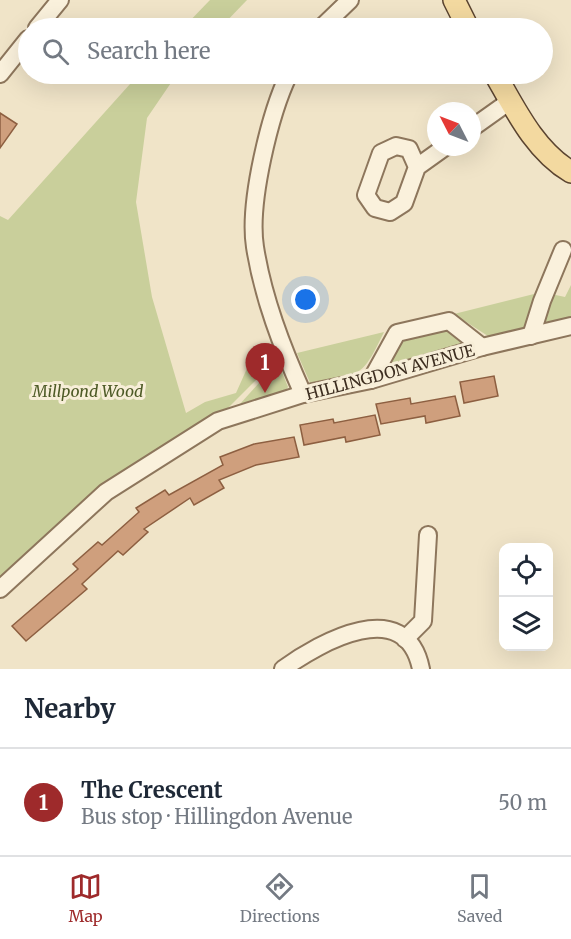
<!DOCTYPE html>
<html lang="en">
<head>
<meta charset="utf-8">
<style>
  :root { --surface:#fff; --page:#f2f2f3; --text:#1f2937; --muted:#747a83; --line:#e0e1e3; --accent:#9e2a2b }
  body { margin:0; font-family:Merriweather,serif; background:var(--page); color:var(--text) }
  .controls { position:absolute; right:18px; bottom:18px; display:grid; overflow:hidden; border-radius:12px; box-shadow:0 6px 24px #0002 }
  .controls button { width:54px; height:54px; display:grid; place-items:center; padding:0; border:0; border-bottom:2px solid var(--line); background:var(--surface); color:var(--text); font:30px sans-serif }
  .compass { position:absolute; left:427px; top:102px; width:54px; height:54px; border-radius:50%; background:var(--surface); box-shadow:0 6px 24px #0002; rotate:312deg }
  .you { position:absolute; left:306px; top:300px; width:21px; height:21px; margin:-15px; border:4px solid #fff; border-radius:50%; background:#1a73e8; box-shadow:0 0 0 9px #1a73e833 }
  .badge { display:grid; place-items:center; width:39px; height:39px; border-radius:50%; background:var(--accent); color:#fff; font-size:20px; font-weight:700 }
  .pin { position:absolute; translate:-50% -50px; filter:drop-shadow(0 2px 3px #0008) }
  .pin::after { content:''; position:absolute; top:32px; width:21px; height:18px; background:inherit; clip-path:polygon(0 0,100% 0,50% 100%) }
  .list { margin:0; padding:0; list-style:none }
  h2 { display:flex; justify-content:space-between; align-items:center; height:78px; margin:0; padding:0 24px; font-size:26px }
  h2 small { font-size:20px; font-weight:400; color:var(--muted) }
  .list li { display:grid; grid-template-columns:39px 1fr auto; gap:18px; align-items:center; box-sizing:border-box; height:108px; padding:0 24px; border-top:2px solid var(--line) }
  .list b { display:block; font-size:22px; white-space:nowrap }
  .list p { margin:0; font-size:20px; white-space:nowrap; color:var(--muted) }
  .list em { font-size:20px; font-style:normal; color:var(--muted) }
  .icon { flex:none; width:33px; height:33px; fill:none; stroke:currentColor; stroke-width:2; stroke-linecap:round; stroke-linejoin:round }
  .map { position:relative; flex:none; width:571px; height:669px; overflow:hidden }
  .search { position:absolute; background:var(--surface); box-shadow:0 6px 24px #0002; left:18px; right:18px; top:18px; height:66px; display:flex; align-items:center; gap:15px; box-sizing:border-box; padding:0 21px; border-radius:33px; color:var(--muted); font-size:22px }
  .sheet { height:186px; background:var(--surface) }
  nav { display:flex; justify-content:space-around; align-items:center; box-sizing:border-box; height:84px; border-top:2px solid var(--line); background:var(--surface); font-size:16px; color:var(--muted) }
  nav a { display:grid; justify-items:center; gap:3px }
  nav .on { color:var(--accent) }
  .map>svg:first-child { display:block }
  .green { fill:#c9cf9b }
  .building { fill:#cf9f7d; stroke:#8d5f41; stroke-width:1.5 }
  .lines { fill:none; stroke-linecap:round; stroke-linejoin:round }
  .minor-casing { stroke:#8d765c; stroke-width:20 }
  .major-casing { stroke:#5b4430; stroke-width:24 }
  .minor { stroke:#faf1dc; stroke-width:16 }
  .major { stroke:#f3d9a0; stroke-width:21 }
  .labels { text-anchor:middle; dominant-baseline:central; stroke-width:6; stroke-linejoin:round; paint-order:stroke }
  .street-label { font-size:16px; fill:#3d2e20; stroke:#f7eed8 }
  .park-label { font-size:16px; font-style:italic; fill:#4d5a26; stroke:#f7eed8 }
</style>
</head>
<body>
<div class="map">
<svg width="571" height="669" viewBox="0 0 571 669">
  <rect width="100%" height="100%" fill="#f0e4c8"/>
  <g class="green">
    <path d="M210 0H247L220 28H183Z"/>
    <path d="M139 74H177L147 118 136 202 152 297 186 413 205 402 236 393 249 364 275 356 270 366 226 410 108 484 0 577V216L8 220Z"/>
    <path d="M571 285V319L539 327 551 294 565 297Z"/>
    <path d="M542 292 528 330 491 338 454 314Z"/>
    <path d="M448 326 466 342 464 346 387 365 397 340Z"/>
    <path d="M384 332C361 380 361 373 311 385L297 353Z"/>
    <path d="M278 362 288 387 286 390 239 405Z"/>
  </g>
  <g class="building">
    <path d="M0 113 17 124 0 148Z"/>
    <path d="M494 376 498 396 464 403 460 382Z"/>
    <path d="M455 396 460 416 426 423 425 416 381 424 376 404 410 398 411 404Z"/>
    <path d="M375 415 380 435 346 442 345 437 304 445 300 425 333 419 334 423Z"/>
    <path d="M294 437 299 457 256 465 219 480 224 488 194 505 190 498 144 529 148 532 123 555 118 551 82 584 87 589 26 641 12 626 78 569 73 564 98 542 102 545 139 512 136 508 165 490 169 495 223 465 220 457 254 444Z"/>
  </g>
  <g class="lines">
    <g class="minor-casing">
      <g id="minor">
        <path d="M37 28 60 0"/>
        <path d="M321 28 350 0"/>
        <path d="M0 74 28 39"/>
        <path d="M289 74C270 113 248 203 255 247 263 298 282 347 303 394"/>
        <path d="M472 128 510 101"/>
        <path d="M417 167 409 149 396 146 381 153 366 195 375 208 390 212 404 203 417 167 445 147"/>
        <path d="M531 336 542 301 563 250"/>
        <path d="M371 380 397 333 449 321 482 347"/>
        <path d="M0 589 106 492 218 421 303 394 371 380 482 347 571 326"/>
        <path d="M405 639 423 621 428 535"/>
        <path d="M283 669C320 642 406 594 421 669"/>
      </g>
    </g>
    <g class="major-casing">
      <g id="major">
        <path d="M454 0 468 28"/>
        <path d="M495 74C515 109 535 151 571 172"/>
      </g>
    </g>
    <use href="#minor" class="minor"/>
    <use href="#major" class="major"/>
  </g>
  <g class="labels">
    <g class="street-label">
      <text transform="translate(390 372) rotate(-15)">HILLINGDON AVENUE</text>
    </g>
    <g class="park-label">
      <text x="88" y="391">Millpond Wood</text>
    </g>
  </g>
</svg>
<div class="controls">
<button><svg class="icon" aria-label="locate" viewBox="0 0 24 24"><circle cx="12" cy="12" r="6"/><path d="M12 2v4M12 18v4M2 12h4M18 12h4"/></svg></button>
<button><svg class="icon" aria-label="layers" viewBox="0 0 24 24"><path d="M12 4l9 5-9 5-9-5zM3 14l9 5 9-5"/></svg></button>
</div>
<svg class="compass" viewBox="-18 -18 36 36"><path d="M0-13l5 13h-10z" fill="#e53935"/><path d="M0 13l5-13h-10z" fill="#747a83"/></svg>
<div class="you"></div>
<div class="pin badge" style="left:265px;top:393px">1</div>
<div class="search"><svg class="icon" aria-label="search" viewBox="0 0 24 24"><circle cx="10" cy="10" r="6"/><path d="M15 15l6 6"/></svg>Search here</div>
</div>
<section class="sheet">
<h2>Nearby<small></small></h2>
<ul class="list">
<li><span class="badge">1</span><div><b>The Crescent</b><p>Bus stop · Hillingdon Avenue</p></div><em>50 m</em></li>
</ul>
</section>
<nav>
<a class="on"><svg class="icon" aria-label="map" viewBox="0 0 24 24"><path d="M3 6l6-2 6 2 6-2v14l-6 2-6-2-6 2zM9 4v14M15 6v14"/></svg>Map</a>
<a><svg class="icon" aria-label="directions" viewBox="0 0 24 24"><path d="M12 3l9 9-9 9-9-9zM9 14v-3h6M13 9l2 2-2 2"/></svg>Directions</a>
<a><svg class="icon" aria-label="saved" viewBox="0 0 24 24"><path d="M7 4h10v16l-5-4-5 4z"/></svg>Saved</a>
</nav>
</body>
</html>
